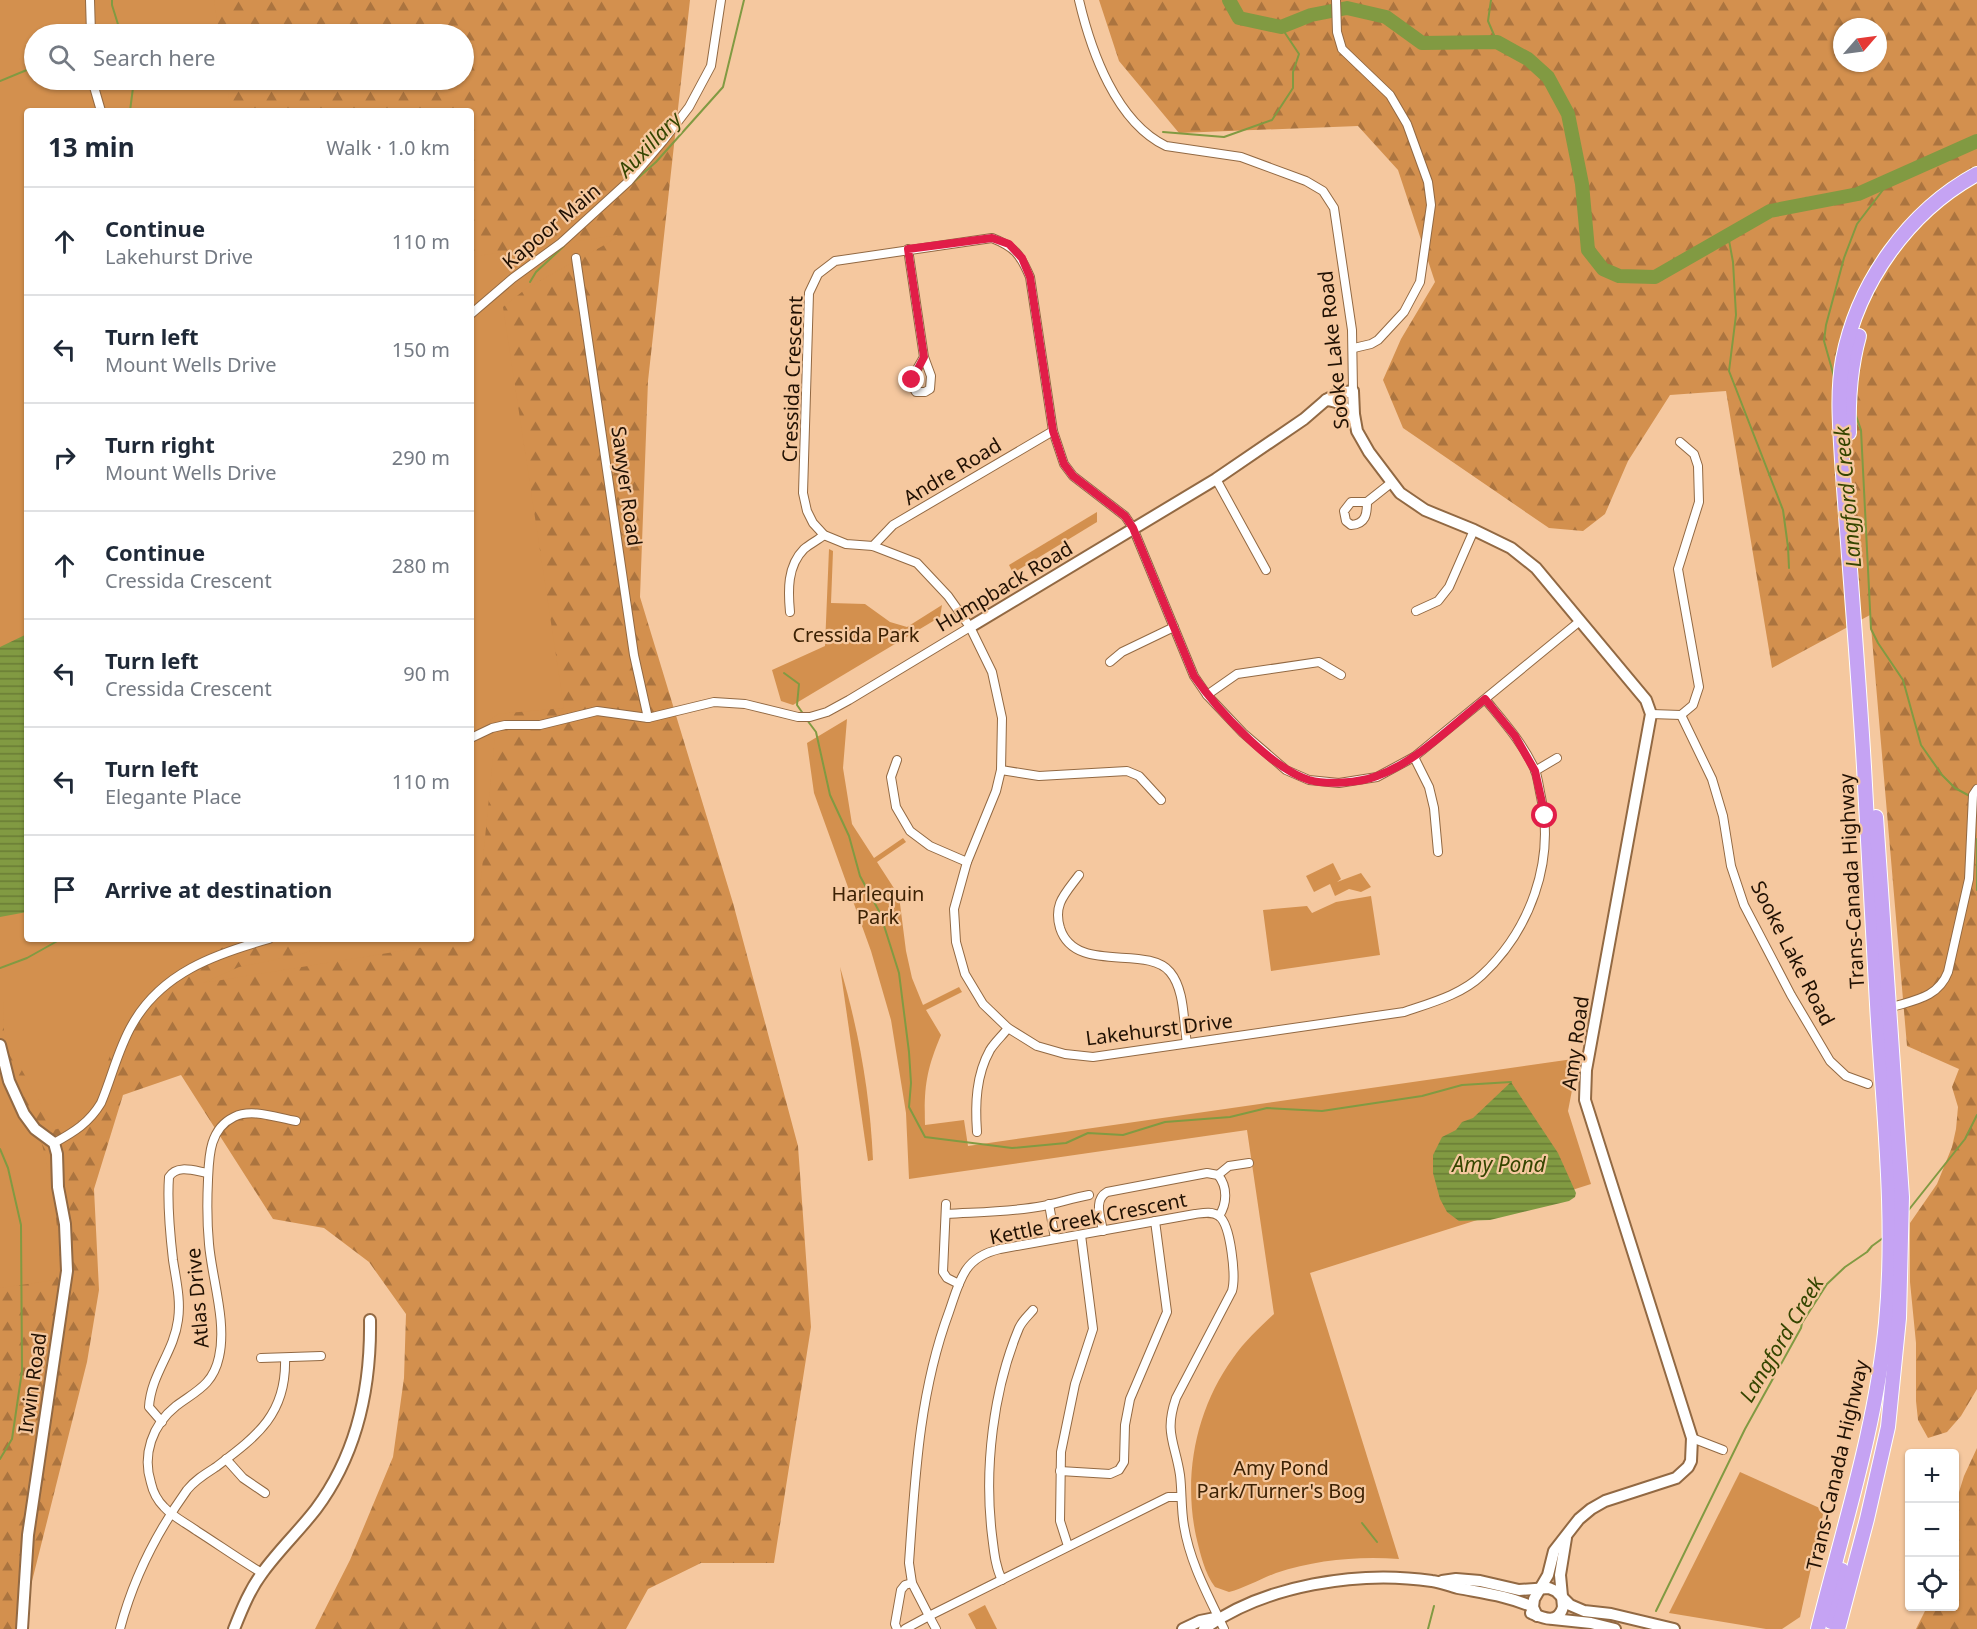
<!DOCTYPE html>
<html lang="en">
<head>
<meta charset="utf-8">
<style>
  :root { --surface:#fff; --page:#f2f2f3; --text:#1f2937; --muted:#747a83; --line:#e0e1e3 }
  body { margin:0; font-family:"Noto Sans",sans-serif; background:var(--page); color:var(--text) }
  .controls { position:absolute; right:18px; bottom:18px; display:grid; overflow:hidden; border-radius:6px; box-shadow:0 2px 4px #0004 }
  .controls button { width:54px; height:54px; display:grid; place-items:center; padding:0; border:0; border-bottom:2px solid var(--line); background:var(--surface); color:var(--text); font:30px sans-serif }
  .compass { position:absolute; left:1833px; top:18px; width:54px; height:54px; border-radius:50%; background:var(--surface); box-shadow:0 2px 4px #0004; rotate:62deg }
  .stop { position:absolute; width:18px; height:18px; margin:-14px; border:4px solid #e11d48; border-radius:50%; background:#fff }
  .stop.end { background:#e11d48; border-color:#fff; box-shadow:0 2px 6px #0008 }
  .list { margin:0; padding:0; list-style:none }
  h2 { display:flex; justify-content:space-between; align-items:center; height:78px; margin:0; padding:0 24px; font-size:26px }
  h2 small { font-size:20px; font-weight:400; color:var(--muted) }
  .list li { display:grid; grid-template-columns:39px 1fr auto; gap:18px; align-items:center; box-sizing:border-box; height:108px; padding:0 24px; border-top:2px solid var(--line) }
  .list b { display:block; font-size:22px; white-space:nowrap }
  .list p { margin:0; font-size:20px; white-space:nowrap; color:var(--muted) }
  .list em { font-size:20px; font-style:normal; color:var(--muted) }
  .icon { flex:none; width:33px; height:33px; fill:none; stroke:currentColor; stroke-width:2; stroke-linecap:round; stroke-linejoin:round }
  .map { position:relative; flex:none; width:1977px; height:1629px; overflow:hidden }
  .search { position:absolute; background:var(--surface); box-shadow:0 2px 4px #0004; left:24px; top:24px; width:450px; height:66px; display:flex; align-items:center; gap:15px; box-sizing:border-box; padding:0 21px; border-radius:33px; color:var(--muted); font-size:22px }
  .panel { position:absolute; background:var(--surface); box-shadow:0 2px 4px #0004; left:24px; top:108px; width:450px; height:834px; border-radius:6px }
  .map>svg:first-child { display:block }
  .forest { fill:url(#forest-firs); fill-rule:evenodd }
  .green { fill:#d3904e }
  .water { fill:url(#water-rules) }
  .lines { fill:none; stroke-linecap:round; stroke-linejoin:round }
  .stream { stroke:#819a42; stroke-width:2 }
  .river { stroke:#819a42; stroke-width:14 }
  .street-casing { stroke:#926943; stroke-width:10 }
  .secondary-casing { stroke:#926943; stroke-width:14 }
  .highway-casing { stroke:#fff; stroke-width:16 }
  .street { stroke:#fff; stroke-width:8 }
  .secondary { stroke:#fff; stroke-width:10 }
  .highway { stroke:#c5a3f3; stroke-width:14 }
  .route { stroke:#e11d48; stroke-width:8 }
  .labels { text-anchor:middle; dominant-baseline:central; stroke-width:4.5; stroke-linejoin:round; paint-order:stroke }
  .street-label { font-size:20px; fill:#211103; stroke:#f5c89f }
  .park-label { font-size:20px; fill:#3d2204; stroke:#f5c89f }
  .water-label { font-size:21px; font-style:italic; fill:#354500; stroke:#f5c89f }
</style>
</head>
<body>
<div class="map">
<svg width="1977" height="1629" viewBox="0 0 1977 1629">
  <defs>
    <pattern id="forest-firs" width="22" height="20" patternUnits="userSpaceOnUse" patternTransform="scale(1.5)"><rect width="22" height="20" fill="#d3904e"/><path d="M5 1l3.5 6h-7zM16 11l3.5 6h-7z" fill="#ab743f"/></pattern>
    <pattern id="water-rules" width="6" height="5" patternUnits="userSpaceOnUse" patternTransform="scale(1.5)"><rect width="6" height="5" fill="#819a42"/><path d="M0 2.5h6" fill="none" stroke="#697c35"/></pattern>
  </defs>
  <rect width="100%" height="100%" fill="#f5c89f"/>
  <g class="forest">
    <path d="M0 0H690L648 381 640 597 733 903 798 1146 811 1327 774 1563H701L648 1589 626 1629H315L350 1560 393 1457 404 1378 406 1314 369 1262 324 1228 273 1219 181 1075 123 1095 94 1189 99 1290 87 1362 20 1629H0V917L27 939H471V111H27V634ZM34 34H464V80H34Z"/>
    <path d="M1099 0H1977V1389L1961 1416 1947 1432 1928 1438 1918 1420 1916 1401V1343L1910 1282V1223L1937 1184 1952 1147 1956 1129 1958 1107 1952 1087 1959 1069 1907 1046 1870 615 1772 668 1726 391 1670 395 1628 461 1605 514 1583 531 1549 528 1403 428 1383 380 1401 339 1435 282 1398 170 1358 126 1179 133 1119 61ZM1842 27H1878V63H1842Z"/>
    <path d="M1977 1448V1629H1916L1927 1607 1954 1606 1955 1505 1964 1476Z"/>
  </g>
  <g class="green">
    <path d="M0 0H214L219 34H34V80H226L231 111H27V939H254C190 950 134 996 110 1056 103 1071 102 1096 93 1108 84 1120 66 1127 53 1130L39 1100 8 1046 4 1031 3 1002H0Z"/>
    <path d="M618 235 608 243 527 288 503 307 564 708 498 714 471 735V257Z"/>
    <path d="M1097 512V522L1013 573 1009 565Z"/>
    <path d="M829 549 833 551 831 603 865 604 890 622 907 627 942 605 940 617 793 705 781 701 772 670 825 646Z"/>
    <path d="M847 719 843 768 852 824 874 858 903 838 906 842 877 862 899 896 906 951 912 978 923 1005 959 987 962 992 926 1010 941 1035C926 1071 924 1087 925 1125L964 1120 968 1146 1573 1059 1577 1064 1568 1111 1591 1184 1310 1273 1399 1559C1357 1556 1316 1560 1276 1573 1260 1579 1245 1588 1229 1592L1215 1587C1205 1574 1200 1553 1196 1536 1183 1475 1196 1409 1233 1358 1245 1341 1259 1328 1274 1314L1247 1130 909 1179 906 1113 891 1020 871 951 814 793 807 743Z"/>
    <path d="M496 727 475 939 448 943 447 939H471V745Z"/>
    <path d="M1333 863 1341 879 1337 882 1361 873 1371 887 1361 892 1349 889 1335 896 1330 884 1314 892 1306 876Z"/>
    <path d="M1371 896 1380 955 1271 971 1263 910 1307 906 1312 913 1336 902Z"/>
    <path d="M340 939H423L425 947 203 983 239 967 302 954Z"/>
    <path d="M840 967C859 1031 870 1094 873 1160L868 1161Z"/>
    <path d="M0 1068 13 1097 42 1144 52 1186 60 1252 55 1280 0 1288Z"/>
    <path d="M1740 1472 1824 1510 1800 1617 1782 1629H1766L1669 1613Z"/>
    <path d="M985 1605 997 1629H976L968 1614Z"/>
  </g>
  <g class="water">
    <path d="M27 634V912L0 917V647Z"/>
    <path d="M1511 1082 1558 1153 1576 1193 1575 1197 1569 1201 1490 1220 1459 1221 1447 1212 1440 1199 1433 1173V1155L1442 1137 1456 1130 1462 1122 1473 1118Z"/>
  </g>
  <g class="lines">
    <g class="stream">
      <path d="M112 0V5L121 34"/>
      <path d="M1491 0 1488 21 1497 42"/>
      <path d="M126 80 133 85"/>
      <path d="M0 81 34 67"/>
      <path d="M130 111 134 80"/>
      <path d="M1163 132 1224 137 1272 120 1293 88V72L1299 54 1281 27"/>
      <path d="M612 201 656 162 723 87 744 0"/>
      <path d="M1728 235 1733 262 1736 315 1729 371 1783 510 1788 547 1789 568"/>
      <path d="M530 282 536 272 564 246"/>
      <path d="M1835 380 1824 341 1826 325 1844 258 1857 224 1892 178"/>
      <path d="M1855 413 1861 430 1871 629 1878 643 1903 680 1921 745 1942 775 1955 788 1977 800"/>
      <path d="M784 673 799 684 797 705 804 715"/>
      <path d="M807 720 816 732 830 795 849 836 860 876 880 913 899 973 909 1052 911 1083 909 1107 925 1137 1012 1148 1066 1143 1088 1133 1123 1135 1165 1122 1230 1117 1267 1108 1322 1111 1422 1096 1462 1085 1511 1082"/>
      <path d="M1977 839V890"/>
      <path d="M0 968 27 958 61 939"/>
      <path d="M0 1149 8 1168 21 1225 22 1371 12 1439 0 1459"/>
      <path d="M1907 1212 1965 1139 1977 1115"/>
      <path d="M1362 1523 1377 1542"/>
      <path d="M1656 1611 1745 1429 1801 1328 1802 1323 1827 1284 1845 1267 1867 1252 1872 1246 1883 1238"/>
      <path d="M1428 1629 1434 1606"/>
    </g>
    <path class="river" d="M1229 0 1239 18 1281 27 1311 15 1347 8 1386 17 1422 43 1497 42 1528 59 1548 77 1568 114 1582 184 1588 250 1603 269 1619 276 1655 277 1770 211 1858 194 1977 141"/>
    <g class="street-casing">
      <g id="street">
        <path d="M90 0 91 34"/>
        <path d="M1079 0C1091 51 1116 122 1166 146L1241 157 1306 181 1323 191 1334 208 1352 330 1353 391"/>
        <path d="M1336 0 1337 32 1342 49 1390 95 1407 124 1428 182 1431 205 1420 282 1404 312 1378 340 1371 344 1354 348"/>
        <path d="M92 80 101 111"/>
        <path d="M908 249 924 357 931 376 930 389 925 392H916C908 380 918 368 924 357"/>
        <path d="M576 258 634 655 648 718"/>
        <path d="M471 314 513 278 561 243 629 181 663 141 689 107 711 66 721 0"/>
        <path d="M1216 479 1266 570"/>
        <path d="M1367 502C1367 514 1366 524 1351 525L1346 521 1344 511 1351 502H1367L1391 483"/>
        <path d="M873 546 893 525 1053 431"/>
        <path d="M1416 611 1438 601 1449 587 1474 530"/>
        <path d="M790 612C788 591 787 566 804 549 810 544 818 540 824 535"/>
        <path d="M1110 662 1122 652 1174 627"/>
        <path d="M1207 695 1237 674 1319 662 1341 675"/>
        <path d="M1485 699C1503 721 1523 743 1535 770 1538 778 1539 788 1541 797 1555 862 1530 930 1482 975 1461 995 1430 1003 1404 1012L1093 1057 1065 1054 1037 1046 1008 1028 983 1004 965 974 956 942 954 909 967 862 996 791 1001 770 1002 718 992 672 970 627 948 596 917 563 873 546 846 544 824 535 813 523 807 511 803 493 809 293 818 274 835 261 992 238C1015 247 1020 254 1030 277L1053 431 1064 464 1073 476 1125 516 1133 528 1194 676 1207 695 1243 733 1286 770 1309 780 1339 783 1377 777 1414 757 1580 621"/>
        <path d="M1651 714 1681 715 1693 705 1699 687 1678 569 1699 502 1698 466 1694 454 1680 442"/>
        <path d="M1681 715 1712 779 1723 816 1731 866 1744 905 1791 995 1830 1061 1846 1076 1868 1084"/>
        <path d="M471 738 492 728 505 725H540L597 711 648 718 714 702 745 704 798 717H810L827 712 849 700 970 627"/>
        <path d="M1414 757 1429 787 1434 808 1438 852"/>
        <path d="M897 760 891 777 896 807 910 831 930 846 967 862"/>
        <path d="M1001 770 1039 776 1127 771 1139 776 1161 800"/>
        <path d="M1535 771 1557 758"/>
        <path d="M1079 875C1065 894 1053 904 1060 928 1075 975 1147 944 1170 972 1185 990 1183 1021 1187 1043"/>
        <path d="M1889 1008C1914 1000 1938 998 1948 972L1969 879 1973 795 1977 789"/>
        <path d="M977 1132C975 1104 976 1075 990 1050 995 1042 1003 1035 1008 1028"/>
        <path d="M54 1143C74 1132 89 1123 101 1103 112 1077 118 1049 132 1025 161 973 215 954 269 939"/>
        <path d="M1218 1175 1229 1166 1249 1163"/>
        <path d="M946 1204 943 1272 947 1278 959 1284"/>
        <path d="M1049 1204 1055 1239"/>
        <path d="M946 1214C978 1212 1011 1212 1043 1206 1058 1203 1073 1198 1089 1195"/>
        <path d="M1103 1231C1101 1218 1093 1200 1107 1192L1207 1173 1218 1175C1228 1187 1227 1204 1219 1216"/>
        <path d="M261 1358 321 1356"/>
        <path d="M162 1422 149 1407C151 1374 174 1352 178 1320 181 1300 176 1280 173 1260 170 1234 167 1204 169 1177 177 1164 195 1171 208 1173"/>
        <path d="M1692 1438 1723 1450"/>
        <path d="M226 1459 243 1478 265 1493"/>
        <path d="M1060 1471 1110 1474 1119 1470 1124 1462 1125 1425 1130 1399 1167 1312 1155 1221"/>
        <path d="M1181 1497H1168L929 1616 912 1583 909 1563C915 1478 919 1393 949 1312 954 1298 958 1282 966 1270 974 1258 987 1252 1000 1249L1195 1214C1203 1213 1212 1211 1219 1216 1231 1225 1236 1277 1232 1291L1176 1398C1164 1433 1175 1442 1180 1475 1182 1491 1181 1509 1184 1526 1190 1563 1208 1595 1224 1629"/>
        <path d="M1068 1546 1060 1521 1061 1452 1075 1384 1093 1329 1081 1235"/>
        <path d="M262 1573C240 1560 219 1545 197 1531 186 1523 173 1517 164 1507 158 1501 153 1492 151 1483 142 1455 152 1425 176 1406 196 1391 213 1385 219 1357 227 1322 212 1279 209 1244 207 1223 207 1201 208 1180 209 1157 209 1129 234 1117 252 1108 277 1118 296 1121"/>
        <path d="M1002 1580C995 1566 994 1550 992 1535 984 1469 993 1390 1019 1328 1022 1321 1028 1316 1033 1310"/>
        <path d="M120 1629C133 1579 157 1532 187 1490 195 1480 205 1474 216 1467 257 1436 287 1414 285 1358"/>
        <path d="M897 1629 895 1624 901 1590 905 1585 912 1583"/>
        <path d="M905 1629 929 1616 936 1629"/>
      </g>
    </g>
    <g class="secondary-casing">
      <g id="secondary">
        <path d="M1326 400C1341 401 1346 408 1353 419"/>
        <path d="M970 627 1216 479 1304 419 1326 400 1339 393 1353 391 1354 414 1357 431 1369 452 1400 493 1425 510 1474 530 1511 548 1536 568 1646 700 1651 714 1586 1070 1585 1100 1692 1438 1691 1461 1688 1467 1676 1478 1605 1501 1591 1509 1579 1519 1554 1551 1548 1575 1534 1599 1533 1607 1537 1616"/>
        <path d="M0 1045 9 1081 24 1114 35 1129 54 1143 57 1154 58 1187 65 1224 67 1271 28 1535 22 1629"/>
        <path d="M1442 1581 1456 1579 1480 1581 1519 1590 1549 1588 1556 1591 1570 1605 1584 1611 1611 1614 1674 1629"/>
        <path d="M1531 1613C1543 1618 1558 1625 1563 1607L1560 1575 1566 1538"/>
        <path d="M1553 1619 1591 1623 1615 1629"/>
        <path d="M234 1629C242 1609 250 1589 263 1572 279 1550 299 1531 316 1509 357 1454 371 1387 370 1320"/>
        <path d="M1183 1629 1200 1621 1215 1618"/>
        <path d="M1204 1629C1264 1585 1359 1570 1432 1581 1441 1582 1449 1586 1458 1588 1484 1593 1509 1596 1533 1607"/>
      </g>
    </g>
    <g class="highway-casing">
      <g id="highway">
        <path d="M1849 433C1848 400 1850 368 1859 336"/>
        <path d="M1831 1622 1842 1570"/>
        <path d="M1818 1629C1843 1528 1876 1427 1886 1323 1896 1216 1883 1110 1877 1004 1872 925 1869 846 1864 767 1858 665 1849 562 1842 460 1840 426 1837 392 1843 359 1858 282 1909 211 1977 174"/>
        <path d="M1838 1629 1867 1519 1888 1427 1899 1318 1902 1197 1876 817"/>
      </g>
    </g>
    <use href="#street" class="street"/>
    <use href="#secondary" class="secondary"/>
    <use href="#highway" class="highway"/>
  </g>
  <g class="lines">
    <path class="route" d="M912 380 924 357 908 249 992 238 1009 244 1022 258 1030 277 1053 431 1064 464 1073 476 1125 516 1133 528 1194 676C1217 709 1270 768 1309 780 1327 785 1359 783 1377 776 1416 762 1453 725 1485 699L1515 736 1535 771 1545 816"/>
  </g>
  <g class="labels">
    <g class="street-label">
      <text transform="translate(551 226) rotate(-40)">Kapoor Main</text>
      <text transform="translate(1333 350) rotate(-96)">Sooke Lake Road</text>
      <text transform="translate(792 379) rotate(-88)">Cressida Crescent</text>
      <text transform="translate(952 471) rotate(-31)">Andre Road</text>
      <text transform="translate(627 486) rotate(82)">Sawyer Road</text>
      <text transform="translate(1004 586) rotate(-31)">Humpback Road</text>
      <text transform="translate(1851 881) rotate(-93)">Trans-Canada Highway</text>
      <text transform="translate(1793 953) rotate(63)">Sooke Lake Road</text>
      <text transform="translate(1159 1029) rotate(-7)">Lakehurst Drive</text>
      <text transform="translate(1575 1043) rotate(-82)">Amy Road</text>
      <text transform="translate(1088 1218) rotate(-11)">Kettle Creek Crescent</text>
      <text transform="translate(197 1298) rotate(-95)">Atlas Drive</text>
      <text transform="translate(32 1383) rotate(-82)">Irwin Road</text>
      <text transform="translate(1837 1465) rotate(-77)">Trans-Canada Highway</text>
    </g>
    <g class="park-label">
      <text x="856" y="634">Cressida Park</text>
      <text x="878" y="893">Harlequin<tspan x="878" dy="23">Park</tspan></text>
      <text x="1281" y="1467">Amy Pond<tspan x="1281" dy="23">Park/Turner's Bog</tspan></text>
    </g>
    <g class="water-label">
      <text transform="translate(649 144) rotate(-46)">Auxillary</text>
      <text transform="translate(1847 497) rotate(-95)">Langford Creek</text>
      <text x="1499" y="1164">Amy Pond</text>
      <text transform="translate(1781 1339) rotate(-59)">Langford Creek</text>
    </g>
  </g>
</svg>
<div class="controls">
<button>+</button>
<button>−</button>
<button><svg class="icon" aria-label="locate" viewBox="0 0 24 24"><circle cx="12" cy="12" r="6"/><path d="M12 2v4M12 18v4M2 12h4M18 12h4"/></svg></button>
</div>
<svg class="compass" viewBox="-18 -18 36 36"><path d="M0-13l5 13h-10z" fill="#e53935"/><path d="M0 13l5-13h-10z" fill="#747a83"/></svg>
<div class="stop" style="left:1545px;top:816px"></div>
<div class="stop end" style="left:912px;top:380px"></div>
<div class="search"><svg class="icon" aria-label="search" viewBox="0 0 24 24"><circle cx="10" cy="10" r="6"/><path d="M15 15l6 6"/></svg>Search here</div>
<section class="panel">
<h2>13 min<small>Walk · 1.0 km</small></h2>
<ul class="list">
<li><svg class="icon" aria-label="ahead" viewBox="0 0 24 24"><path d="M12 20V5M6 11l6-6 6 6"/></svg><div><b>Continue</b><p>Lakehurst Drive</p></div><em>110 m</em></li>
<li><svg class="icon" aria-label="left" viewBox="0 0 24 24"><path d="M17 20v-9H6M10 6l-5 5 5 5"/></svg><div><b>Turn left</b><p>Mount Wells Drive</p></div><em>150 m</em></li>
<li><svg class="icon" aria-label="right" viewBox="0 0 24 24"><path d="M7 20v-9h11M14 6l5 5-5 5"/></svg><div><b>Turn right</b><p>Mount Wells Drive</p></div><em>290 m</em></li>
<li><svg class="icon" aria-label="ahead" viewBox="0 0 24 24"><path d="M12 20V5M6 11l6-6 6 6"/></svg><div><b>Continue</b><p>Cressida Crescent</p></div><em>280 m</em></li>
<li><svg class="icon" aria-label="left" viewBox="0 0 24 24"><path d="M17 20v-9H6M10 6l-5 5 5 5"/></svg><div><b>Turn left</b><p>Cressida Crescent</p></div><em>90 m</em></li>
<li><svg class="icon" aria-label="left" viewBox="0 0 24 24"><path d="M17 20v-9H6M10 6l-5 5 5 5"/></svg><div><b>Turn left</b><p>Elegante Place</p></div><em>110 m</em></li>
<li><svg class="icon" aria-label="arrive" viewBox="0 0 24 24"><path d="M6 21V4h12l-3 4 3 4H6"/></svg><div><b>Arrive at destination</b></div></li>
</ul>
</section>
</div>
</body>
</html>
